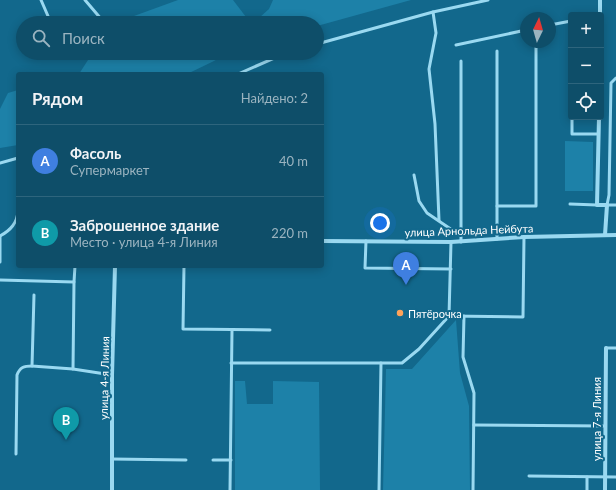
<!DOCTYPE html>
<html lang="ru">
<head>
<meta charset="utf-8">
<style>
  :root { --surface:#0e4e69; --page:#17556f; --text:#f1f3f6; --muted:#9bb4c0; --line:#2e657d; --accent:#8abfa5 }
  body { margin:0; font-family:Lato,sans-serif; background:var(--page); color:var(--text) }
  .controls { position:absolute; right:12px; top:12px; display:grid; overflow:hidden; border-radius:4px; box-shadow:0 2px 10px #0003 }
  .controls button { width:36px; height:36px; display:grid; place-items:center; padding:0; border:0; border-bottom:1px solid var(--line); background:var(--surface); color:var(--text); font:20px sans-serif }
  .compass { position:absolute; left:520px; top:12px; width:36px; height:36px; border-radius:50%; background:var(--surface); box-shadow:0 2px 10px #0003; rotate:5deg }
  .you { position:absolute; left:380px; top:223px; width:14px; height:14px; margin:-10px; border:3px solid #fff; border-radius:50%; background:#1a73e8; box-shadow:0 0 0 6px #1a73e833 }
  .badge { display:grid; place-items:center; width:26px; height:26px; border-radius:50%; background:var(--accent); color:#fff; font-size:13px; font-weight:700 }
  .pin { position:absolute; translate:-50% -33px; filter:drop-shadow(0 1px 2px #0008) }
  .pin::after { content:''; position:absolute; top:21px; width:14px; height:12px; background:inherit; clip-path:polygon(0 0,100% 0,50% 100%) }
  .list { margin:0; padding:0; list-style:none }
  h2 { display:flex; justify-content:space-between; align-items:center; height:52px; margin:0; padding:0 16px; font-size:17px }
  h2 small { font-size:13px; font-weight:400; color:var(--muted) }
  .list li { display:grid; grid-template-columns:26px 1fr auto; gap:12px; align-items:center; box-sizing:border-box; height:72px; padding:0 16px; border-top:1px solid var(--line) }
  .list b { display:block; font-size:15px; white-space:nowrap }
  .list p { margin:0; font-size:13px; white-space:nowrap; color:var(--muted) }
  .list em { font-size:13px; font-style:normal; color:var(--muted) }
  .icon { flex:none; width:22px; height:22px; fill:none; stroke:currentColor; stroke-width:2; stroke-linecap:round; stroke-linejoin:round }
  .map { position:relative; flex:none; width:616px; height:490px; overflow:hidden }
  .search { position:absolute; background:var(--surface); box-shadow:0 2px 10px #0003; left:16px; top:16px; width:308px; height:44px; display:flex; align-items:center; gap:10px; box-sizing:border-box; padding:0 14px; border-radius:22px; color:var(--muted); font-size:15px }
  .panel { position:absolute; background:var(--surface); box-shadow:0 2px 10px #0003; left:16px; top:72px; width:308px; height:196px; border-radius:4px }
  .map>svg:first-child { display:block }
  .green { fill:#1d81a8 }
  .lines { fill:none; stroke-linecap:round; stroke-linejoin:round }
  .service { stroke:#9ad9f1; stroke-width:3 }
  .minor { stroke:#9ad9f1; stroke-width:4 }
  .poi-dot { fill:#ffa35a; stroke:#12688c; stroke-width:1.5 }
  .labels { text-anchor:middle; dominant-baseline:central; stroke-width:4; stroke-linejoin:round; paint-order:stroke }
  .street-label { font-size:11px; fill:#fff; stroke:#12688c }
  .poi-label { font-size:11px; fill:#fff; stroke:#12688c; text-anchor:start }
</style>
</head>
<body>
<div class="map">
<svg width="616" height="490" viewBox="0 0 616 490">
  <rect width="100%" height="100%" fill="#12688c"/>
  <g class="green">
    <path d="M178 0H233L246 17 259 18 269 9 273 0H411L317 26V23H126L134 16Z"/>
    <path d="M95 53H228L214 61 187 74H79L88 60Z"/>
    <path d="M18 90V145L0 148V109L8 93Z"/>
    <path d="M565 141 593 142V191H565Z"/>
    <path d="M456 320 460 373 469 406 470 490H383L386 369H412Z"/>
    <path d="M235 381H245L247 404H273V381L319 382 320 490H235Z"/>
  </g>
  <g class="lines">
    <g class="service">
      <path d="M41 0 51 23"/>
      <path d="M85 0 102 20"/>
      <path d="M433 12 436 33 429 69 435 124 439 220"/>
      <path d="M550 25 571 21"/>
      <path d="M317 44 433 12 488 0"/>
      <path d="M456 45 526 30"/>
      <path d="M497 51V239"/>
      <path d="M461 61V242"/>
      <path d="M238 74 286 53"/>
      <path d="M616 78 611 83 609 195 607 205H616"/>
      <path d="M572 117V134H598"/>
      <path d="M0 163 18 158"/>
      <path d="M414 175 419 201 427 213 461 236"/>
      <path d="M570 204 597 205"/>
      <path d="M497 206H536V42"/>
      <path d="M0 236C11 230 17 223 18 211"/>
      <path d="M366 241 365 268 451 269"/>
      <path d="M0 262V236"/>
      <path d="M184 266 183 329 270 330"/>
      <path d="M0 280 74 282 75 266"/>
      <path d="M34 295 32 366 73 369 112 375"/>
      <path d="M449 316 523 317 524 237"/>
      <path d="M464 316 463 357 474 393 473 490"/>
      <path d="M606 348H616"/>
      <path d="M231 363H402L419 349 449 316 451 242"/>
      <path d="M73 369 74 282"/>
      <path d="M474 425 605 426"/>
      <path d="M16 454 17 375C20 367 24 366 32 366"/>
      <path d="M112 459 186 460"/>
      <path d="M213 460H231"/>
      <path d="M529 476 616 477"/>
      <path d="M230 490 232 330"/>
      <path d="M379 490 381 363"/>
      <path d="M587 490V477"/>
    </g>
    <g class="minor">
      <path d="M600 15V0"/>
      <path d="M599 117 597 205H607L605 235"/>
      <path d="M322 241 451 242 524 237 616 235"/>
      <path d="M112 490V375L115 266"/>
      <path d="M605 490 606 348"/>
    </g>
  </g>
  <circle class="poi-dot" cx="400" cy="313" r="4"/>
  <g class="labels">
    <g class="street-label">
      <text transform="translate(469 230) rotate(-2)">улица Арнольда Нейбута</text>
      <text transform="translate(104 378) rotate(-89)">улица 4-я Линия</text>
      <text transform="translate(596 419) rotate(-90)">улица 7-я Линия</text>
    </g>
    <g class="poi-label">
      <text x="408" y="313">Пятёрочка</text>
    </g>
  </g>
</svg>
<div class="controls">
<button>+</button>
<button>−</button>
<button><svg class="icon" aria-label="locate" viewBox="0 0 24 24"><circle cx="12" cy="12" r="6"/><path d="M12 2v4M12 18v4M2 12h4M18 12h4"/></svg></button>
</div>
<svg class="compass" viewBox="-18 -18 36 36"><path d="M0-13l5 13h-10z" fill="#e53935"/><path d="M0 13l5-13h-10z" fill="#9bb4c0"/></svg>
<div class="you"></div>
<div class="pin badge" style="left:406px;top:285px;background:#3f7fe0">A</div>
<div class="pin badge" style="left:66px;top:440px;background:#0f9aa8">B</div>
<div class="search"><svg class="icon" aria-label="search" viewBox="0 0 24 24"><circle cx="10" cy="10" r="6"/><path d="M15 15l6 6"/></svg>Поиск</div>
<section class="panel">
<h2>Рядом<small>Найдено: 2</small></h2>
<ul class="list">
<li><span class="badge" style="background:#3f7fe0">A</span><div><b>Фасоль</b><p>Супермаркет</p></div><em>40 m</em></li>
<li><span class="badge" style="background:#0f9aa8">B</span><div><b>Заброшенное здание</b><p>Место · улица 4-я Линия</p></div><em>220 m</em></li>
</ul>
</section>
</div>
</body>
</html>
